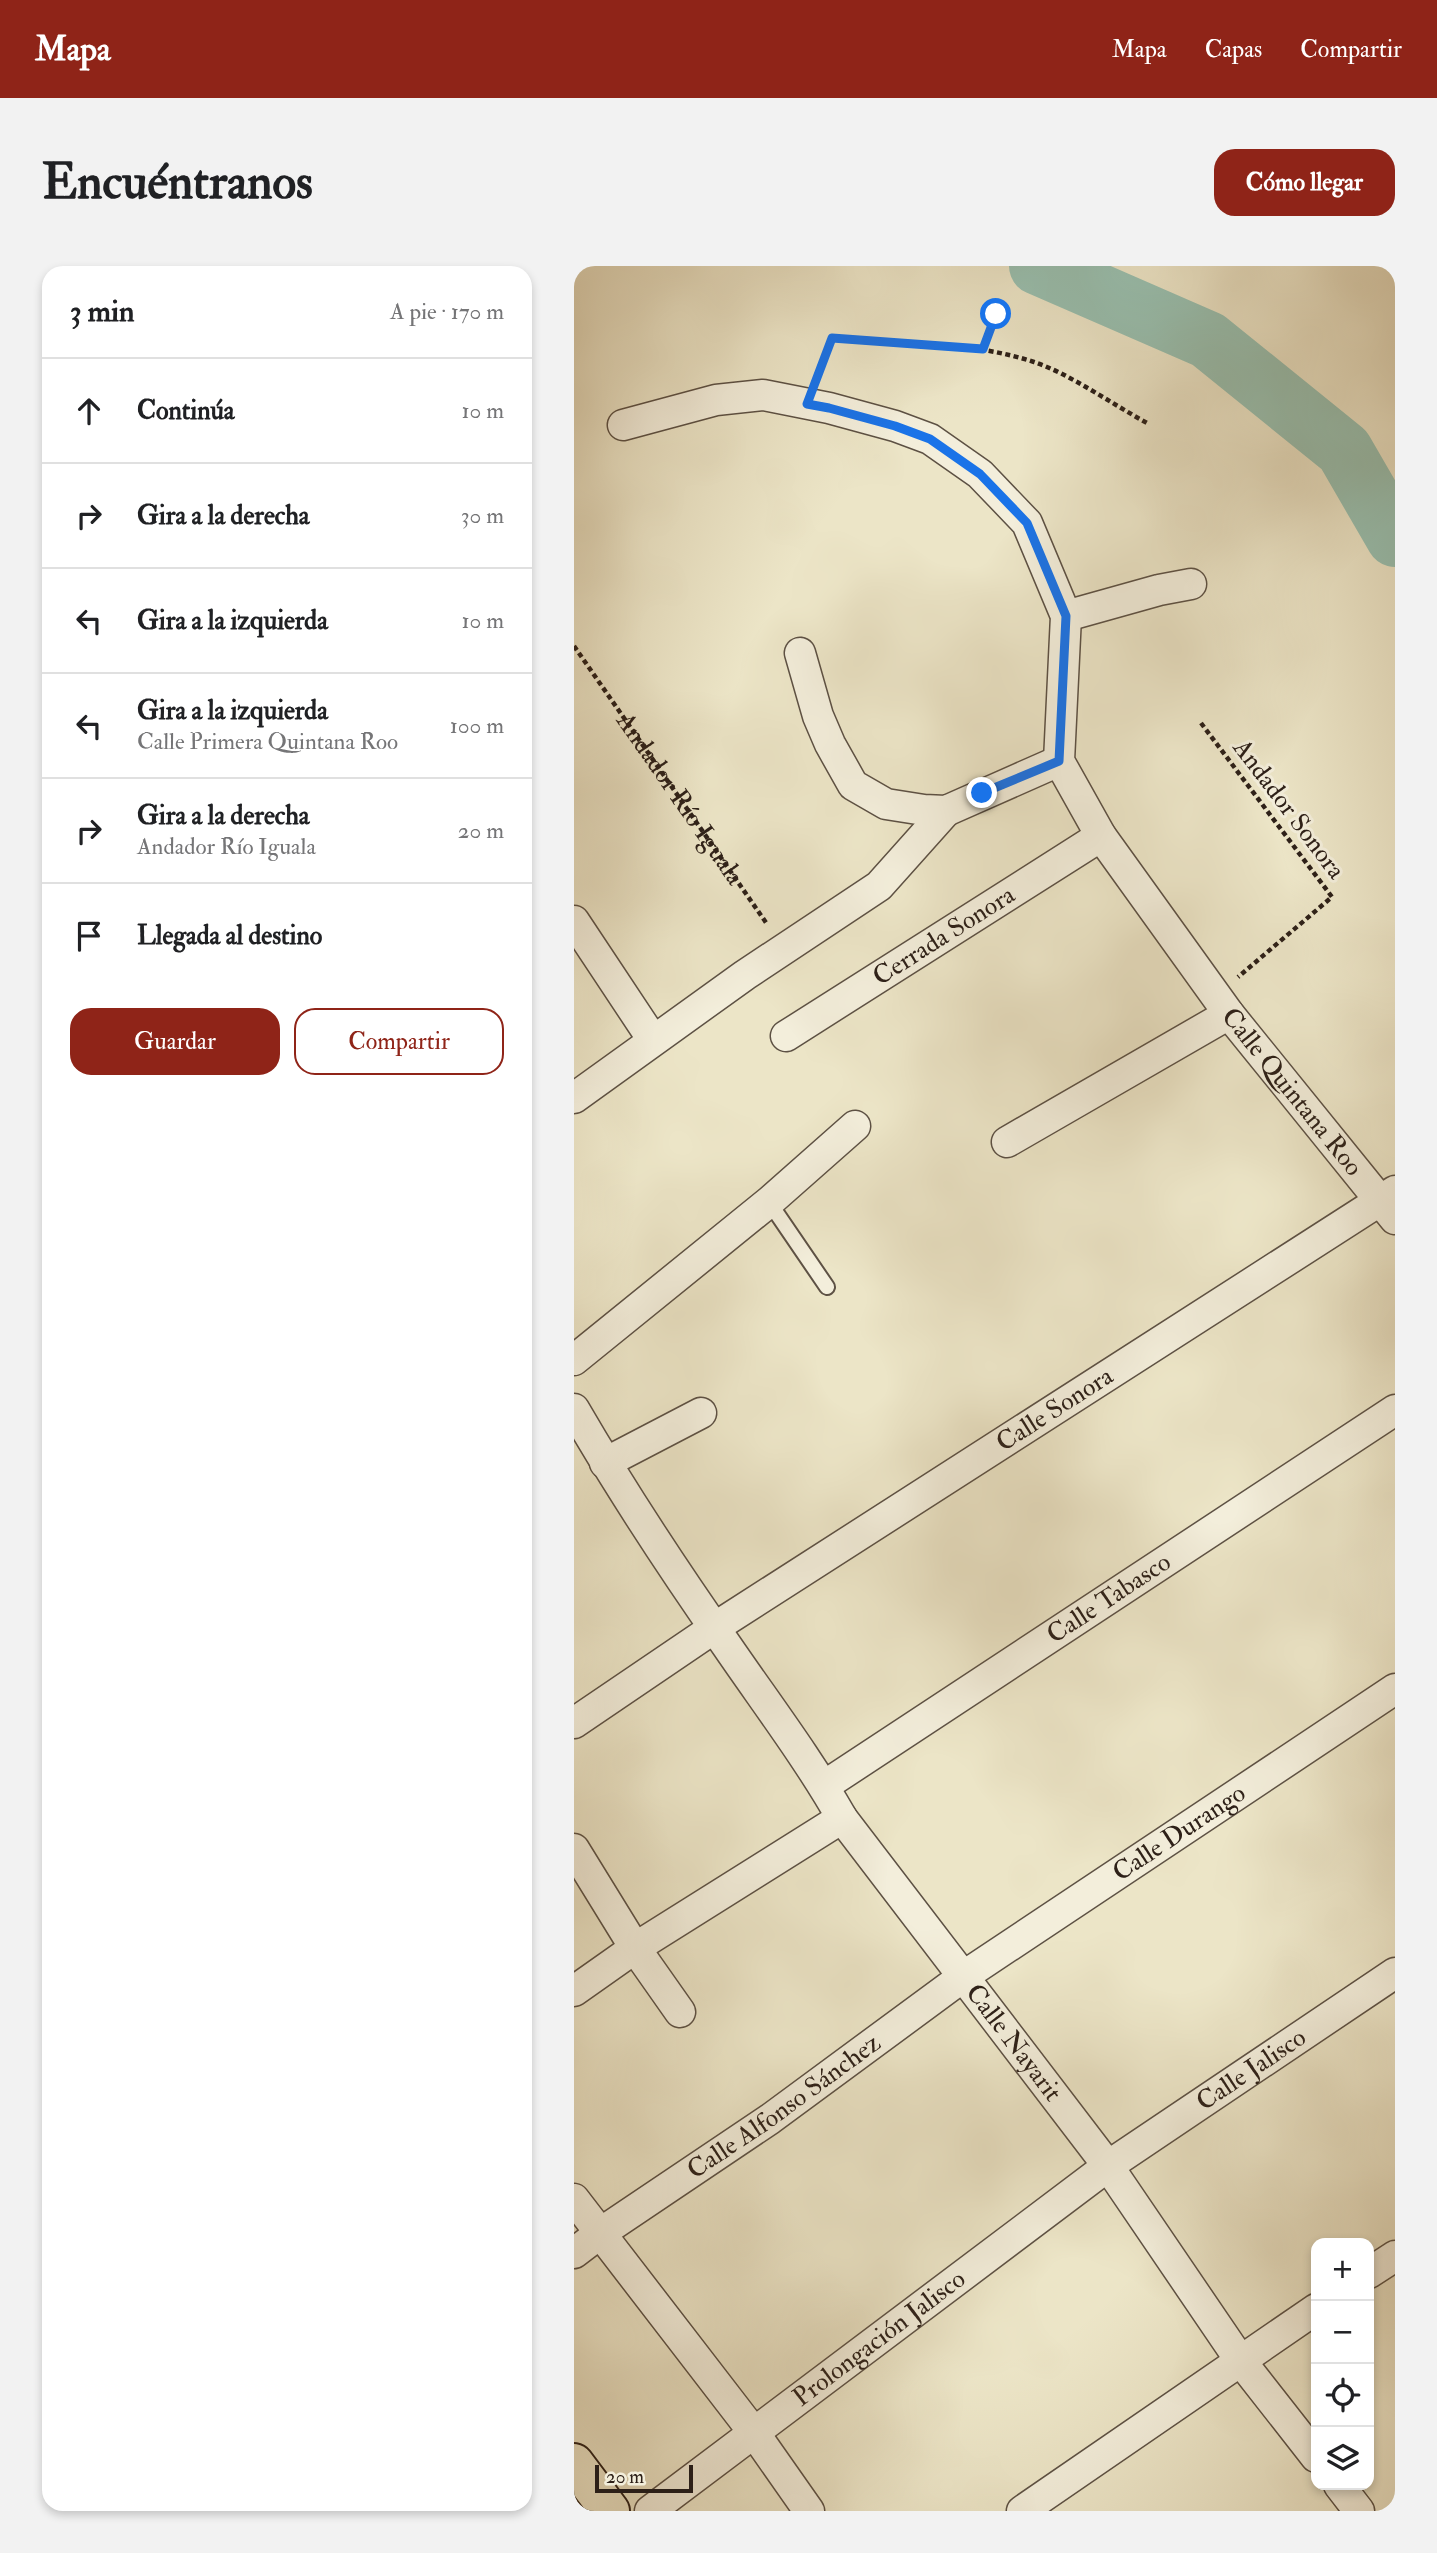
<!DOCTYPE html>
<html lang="es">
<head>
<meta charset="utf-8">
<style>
  :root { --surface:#fff; --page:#f2f2f2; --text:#202124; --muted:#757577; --line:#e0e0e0; --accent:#8f2418 }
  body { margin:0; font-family:"IM FELL Double Pica",serif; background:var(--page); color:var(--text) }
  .controls { position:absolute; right:21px; bottom:21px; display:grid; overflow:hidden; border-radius:14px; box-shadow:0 4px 10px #0003 }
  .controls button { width:63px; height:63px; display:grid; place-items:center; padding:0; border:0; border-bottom:2px solid var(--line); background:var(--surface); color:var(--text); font:35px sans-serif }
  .scale { position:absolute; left:21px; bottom:18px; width:98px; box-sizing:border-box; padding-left:7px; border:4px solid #2d2018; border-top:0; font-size:19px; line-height:24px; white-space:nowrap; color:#2d2018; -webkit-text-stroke:5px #f3eedb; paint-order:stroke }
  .stop { position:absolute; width:21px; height:21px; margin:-16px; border:5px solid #1a73e8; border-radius:50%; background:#fff }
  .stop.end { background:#1a73e8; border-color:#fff; box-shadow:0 2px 7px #0008 }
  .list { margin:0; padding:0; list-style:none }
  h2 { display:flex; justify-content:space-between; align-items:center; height:91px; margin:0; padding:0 28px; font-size:30px }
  h2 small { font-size:23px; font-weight:400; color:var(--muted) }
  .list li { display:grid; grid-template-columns:46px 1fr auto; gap:21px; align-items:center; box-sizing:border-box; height:105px; padding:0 28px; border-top:2px solid var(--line) }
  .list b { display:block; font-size:26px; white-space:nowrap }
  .list p { margin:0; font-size:23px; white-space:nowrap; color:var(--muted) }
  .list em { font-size:23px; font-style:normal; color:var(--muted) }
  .actions { display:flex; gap:14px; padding:21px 28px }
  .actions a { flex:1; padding:16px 0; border:2px solid var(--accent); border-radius:21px; text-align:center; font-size:24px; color:var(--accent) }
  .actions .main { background:var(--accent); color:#fff }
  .icon { flex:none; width:38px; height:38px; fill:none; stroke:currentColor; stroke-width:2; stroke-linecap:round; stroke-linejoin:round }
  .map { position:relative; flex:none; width:821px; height:2245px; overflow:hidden; border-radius:21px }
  header { display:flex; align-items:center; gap:42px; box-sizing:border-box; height:98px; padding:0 35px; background:var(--accent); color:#fff }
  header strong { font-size:33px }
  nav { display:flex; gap:38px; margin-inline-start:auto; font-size:24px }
  .intro { display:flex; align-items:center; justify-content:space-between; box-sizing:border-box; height:168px; padding:0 42px }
  h1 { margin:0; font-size:49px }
  .button { padding:18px 32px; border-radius:21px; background:var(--accent); color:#fff; font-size:24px; font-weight:700 }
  main { display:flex; gap:42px; padding:0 42px }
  aside { flex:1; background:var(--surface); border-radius:21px; box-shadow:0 4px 10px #0003 }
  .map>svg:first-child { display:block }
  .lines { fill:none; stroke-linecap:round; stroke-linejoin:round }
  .river { stroke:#99c0b0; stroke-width:58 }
  .service-casing { stroke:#5d5144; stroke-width:18 }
  .minor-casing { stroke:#5d5144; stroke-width:33 }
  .primary-casing { stroke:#2d2018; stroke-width:42 }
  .path { stroke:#2d2018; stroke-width:4.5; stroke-dasharray:5 3.5; stroke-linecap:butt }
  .service { stroke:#f3eedb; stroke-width:14 }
  .minor { stroke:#f3eedb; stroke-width:30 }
  .primary { stroke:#ece5c7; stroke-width:38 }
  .route { stroke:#1a73e8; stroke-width:9 }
  .labels { text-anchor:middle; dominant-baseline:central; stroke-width:6; stroke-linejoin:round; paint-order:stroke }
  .street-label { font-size:26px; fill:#2d2018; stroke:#f3eedb }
</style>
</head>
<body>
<header>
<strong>Mapa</strong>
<nav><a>Mapa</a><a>Capas</a><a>Compartir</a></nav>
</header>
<div class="intro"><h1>Encuéntranos</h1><a class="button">Cómo llegar</a></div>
<main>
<aside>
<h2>3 min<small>A pie · 170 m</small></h2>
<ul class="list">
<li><svg class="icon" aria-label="ahead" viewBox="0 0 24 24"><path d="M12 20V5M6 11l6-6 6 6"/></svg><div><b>Continúa</b></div><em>10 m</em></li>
<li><svg class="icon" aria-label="right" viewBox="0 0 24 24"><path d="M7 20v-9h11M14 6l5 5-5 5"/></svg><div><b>Gira a la derecha</b></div><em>30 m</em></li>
<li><svg class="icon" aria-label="left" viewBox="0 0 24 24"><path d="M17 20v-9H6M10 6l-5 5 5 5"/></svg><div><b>Gira a la izquierda</b></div><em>10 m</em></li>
<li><svg class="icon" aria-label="left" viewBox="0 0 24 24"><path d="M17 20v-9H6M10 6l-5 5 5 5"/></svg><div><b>Gira a la izquierda</b><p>Calle Primera Quintana Roo</p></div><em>100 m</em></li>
<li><svg class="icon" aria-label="right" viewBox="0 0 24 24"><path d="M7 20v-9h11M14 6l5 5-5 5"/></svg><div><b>Gira a la derecha</b><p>Andador Río Iguala</p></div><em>20 m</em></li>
<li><svg class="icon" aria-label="arrive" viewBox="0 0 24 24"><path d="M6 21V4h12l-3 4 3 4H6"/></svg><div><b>Llegada al destino</b></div></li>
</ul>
<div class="actions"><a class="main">Guardar</a><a>Compartir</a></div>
</aside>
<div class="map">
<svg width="821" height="2245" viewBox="0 0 821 2245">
  <rect width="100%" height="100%" fill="#ece5c7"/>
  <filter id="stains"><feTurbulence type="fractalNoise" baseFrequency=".00286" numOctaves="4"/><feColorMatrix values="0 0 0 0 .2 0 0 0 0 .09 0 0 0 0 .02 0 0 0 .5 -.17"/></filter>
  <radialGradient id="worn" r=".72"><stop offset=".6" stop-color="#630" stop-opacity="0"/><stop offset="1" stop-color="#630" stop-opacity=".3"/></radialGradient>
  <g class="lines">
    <path class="river" d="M464 0 634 74 770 184 821 272"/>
    <g class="service-casing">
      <path id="service" d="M195 936 253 1021"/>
    </g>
    <g class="minor-casing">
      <g id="minor">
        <path id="s2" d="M49 159 142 134 189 129 255 142 321 160 356 173 406 208 453 257 492 350 485 495 527 570 655 748 821 953"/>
        <path d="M492 350 585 324 617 318"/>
        <path d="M226 387 244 450 256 478 279 519 312 538 350 544 372 545 485 495"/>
        <path d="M0 655 79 774"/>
        <path id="s3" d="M212 770 527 570"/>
        <path d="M0 832 171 709 305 620 372 545"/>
        <path d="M433 876 655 748"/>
        <path d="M0 1094 195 936 281 860"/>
        <path id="s4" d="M0 1143C47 1224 99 1303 153 1380 192 1437 234 1492 268 1552L534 1900 666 2094 742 2191"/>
        <path d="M31 1197 127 1147"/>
        <path id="s5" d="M0 1457 140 1362 821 925"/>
        <path id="s6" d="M250 1520 821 1144"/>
        <path d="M0 1583 61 1682 106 1746"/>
        <path d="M0 1725 61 1682 268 1552"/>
        <path d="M0 1933 181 2168 235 2245"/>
        <path id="s7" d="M0 1987 25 1968 196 1853 390 1710 821 1423"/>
        <path d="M795 2007 821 1990"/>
        <path d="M765 2219 785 2245"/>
        <path id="s8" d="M76 2245 534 1900 821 1707"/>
        <path d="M448 2245 742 2043"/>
      </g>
    </g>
    <g class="primary-casing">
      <path id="primary" d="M0 2197 36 2245"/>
    </g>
    <g class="path">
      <path d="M409 83 422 48"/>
      <path d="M245 108 258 72C325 77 396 75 460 96 496 108 538 138 573 157"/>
      <path id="s1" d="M0 380 193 658"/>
      <path d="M627 457 758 631 664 711"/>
    </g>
    <use href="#service" class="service"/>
    <use href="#minor" class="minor"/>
    <use href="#primary" class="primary"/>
  </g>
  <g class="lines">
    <path class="route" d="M408 527 485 495 492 350 453 257 406 208 356 173 321 160 255 142 233 138 258 72 409 83 422 48"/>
  </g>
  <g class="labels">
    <g class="street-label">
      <text stroke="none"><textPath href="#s1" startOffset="186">Andador Río Iguala</textPath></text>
      <text transform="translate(715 543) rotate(53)">Andador Sonora</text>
      <text stroke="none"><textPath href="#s3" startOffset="187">Cerrada Sonora</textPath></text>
      <text stroke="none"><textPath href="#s2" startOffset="1097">Calle Quintana Roo</textPath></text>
      <text stroke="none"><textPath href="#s5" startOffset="574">Calle Sonora</textPath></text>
      <text stroke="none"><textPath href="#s6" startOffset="341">Calle Tabasco</textPath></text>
      <text stroke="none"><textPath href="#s7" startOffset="737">Calle Durango</textPath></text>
      <text stroke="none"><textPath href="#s4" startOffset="772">Calle Nayarit</textPath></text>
      <text stroke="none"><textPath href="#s8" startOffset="746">Calle Jalisco</textPath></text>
      <text stroke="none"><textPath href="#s7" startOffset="256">Calle Alfonso Sánchez</textPath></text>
      <text stroke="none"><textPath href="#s8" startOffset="287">Prolongación Jalisco</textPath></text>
    </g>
  </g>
  <rect width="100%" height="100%" filter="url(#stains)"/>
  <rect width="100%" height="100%" fill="url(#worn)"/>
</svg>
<div class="controls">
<button>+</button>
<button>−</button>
<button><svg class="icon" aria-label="locate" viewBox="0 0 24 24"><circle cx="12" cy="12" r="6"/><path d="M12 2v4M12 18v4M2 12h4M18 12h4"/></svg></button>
<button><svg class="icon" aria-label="layers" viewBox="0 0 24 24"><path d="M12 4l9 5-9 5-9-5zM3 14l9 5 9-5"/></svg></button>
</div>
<div class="scale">20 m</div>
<div class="stop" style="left:422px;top:48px"></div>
<div class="stop end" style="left:408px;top:527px"></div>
</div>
</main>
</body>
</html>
